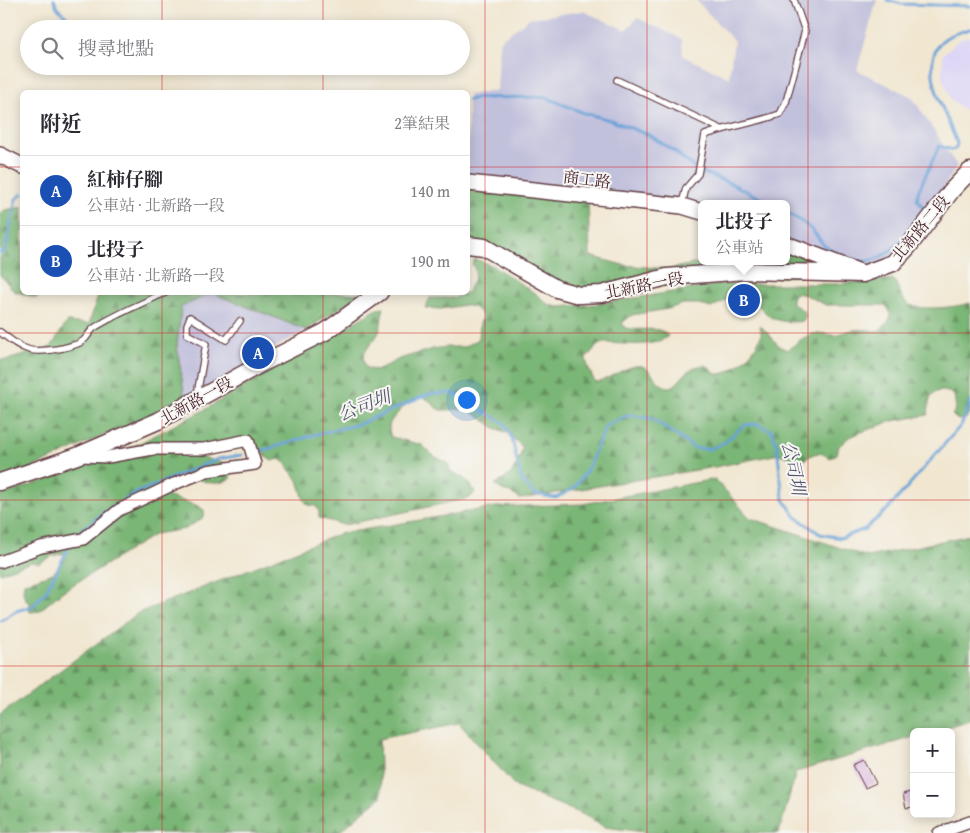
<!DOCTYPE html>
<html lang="zh-TW">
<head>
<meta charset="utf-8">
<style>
  :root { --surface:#fff; --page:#f7f7f7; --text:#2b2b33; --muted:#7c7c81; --line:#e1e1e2; --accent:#0f766e }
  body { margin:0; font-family:"Gentium Book Plus","Noto Serif TC",serif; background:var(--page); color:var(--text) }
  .controls { position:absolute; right:15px; bottom:15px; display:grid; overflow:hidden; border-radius:8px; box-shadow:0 2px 12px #0003 }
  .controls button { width:45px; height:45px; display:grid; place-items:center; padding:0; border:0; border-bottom:1px solid var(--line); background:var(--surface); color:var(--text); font:25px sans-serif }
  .you { position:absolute; left:466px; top:399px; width:18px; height:18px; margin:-12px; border:4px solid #fff; border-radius:50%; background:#1a73e8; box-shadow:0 0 0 8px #1a73e833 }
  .badge { display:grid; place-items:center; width:32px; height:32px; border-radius:50%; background:var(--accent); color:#fff; font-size:16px; font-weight:700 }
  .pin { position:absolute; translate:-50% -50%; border:2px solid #fff; box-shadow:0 1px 5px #0006 }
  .popup { position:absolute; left:698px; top:200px; width:92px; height:65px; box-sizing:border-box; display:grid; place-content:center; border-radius:8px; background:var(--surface); filter:drop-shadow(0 1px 4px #0005); font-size:16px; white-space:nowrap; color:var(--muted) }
  .popup b { font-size:19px; color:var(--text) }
  .popup::after { content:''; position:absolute; left:50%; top:100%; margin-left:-10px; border:10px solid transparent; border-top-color:var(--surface) }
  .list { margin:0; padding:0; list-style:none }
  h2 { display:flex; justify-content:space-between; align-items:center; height:65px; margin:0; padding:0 20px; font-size:21px }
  h2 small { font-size:16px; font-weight:400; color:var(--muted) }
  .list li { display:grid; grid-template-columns:32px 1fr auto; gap:15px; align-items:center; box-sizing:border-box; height:70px; padding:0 20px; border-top:1px solid var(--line) }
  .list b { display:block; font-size:19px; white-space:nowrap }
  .list p { margin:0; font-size:16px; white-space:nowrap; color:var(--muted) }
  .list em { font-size:16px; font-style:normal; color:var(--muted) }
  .icon { flex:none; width:28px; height:28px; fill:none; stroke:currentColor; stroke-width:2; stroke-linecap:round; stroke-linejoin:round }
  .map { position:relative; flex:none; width:970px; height:833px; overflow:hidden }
  .search { position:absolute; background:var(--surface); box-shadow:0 2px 12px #0003; left:20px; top:20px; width:450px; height:55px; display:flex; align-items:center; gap:12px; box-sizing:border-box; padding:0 18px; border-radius:28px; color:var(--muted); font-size:19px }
  .panel { position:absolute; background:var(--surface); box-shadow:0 2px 12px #0003; left:20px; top:90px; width:450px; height:205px; border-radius:8px }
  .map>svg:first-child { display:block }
  .built { fill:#ddd5f6 }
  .industrial { fill:#c2c1dc }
  .forest { fill:url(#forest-firs); stroke:#626a50; fill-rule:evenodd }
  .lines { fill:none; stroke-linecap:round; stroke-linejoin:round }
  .stream { stroke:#68a1d7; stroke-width:3 }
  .building { fill:#d7afda }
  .service-casing { stroke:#633d44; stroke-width:8 }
  .minor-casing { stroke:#633d44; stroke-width:14 }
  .tertiary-casing { stroke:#633d44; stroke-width:18 }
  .secondary-casing { stroke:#633d44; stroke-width:19 }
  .service { stroke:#fff; stroke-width:5.5 }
  .minor { stroke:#fff; stroke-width:11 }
  .tertiary { stroke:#fff; stroke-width:15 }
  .secondary { stroke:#fff; stroke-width:16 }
  .grid { fill:none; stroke:#d62828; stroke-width:1; stroke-opacity:0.55 }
  .labels { text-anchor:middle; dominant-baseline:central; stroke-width:4; stroke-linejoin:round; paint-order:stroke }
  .street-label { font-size:16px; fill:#4a1f2b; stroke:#f6f6f2 }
  .water-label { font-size:18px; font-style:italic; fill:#565370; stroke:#f6f6f2 }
</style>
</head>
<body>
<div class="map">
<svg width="970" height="833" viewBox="0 0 970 833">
  <defs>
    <pattern id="forest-firs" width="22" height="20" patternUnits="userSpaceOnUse" patternTransform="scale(1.25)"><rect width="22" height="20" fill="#7ab676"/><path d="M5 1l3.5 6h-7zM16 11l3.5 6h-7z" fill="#669361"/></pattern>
  </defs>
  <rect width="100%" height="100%" fill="#f6f6f2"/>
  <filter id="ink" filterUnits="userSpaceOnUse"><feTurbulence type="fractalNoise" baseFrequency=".02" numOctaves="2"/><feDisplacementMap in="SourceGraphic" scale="10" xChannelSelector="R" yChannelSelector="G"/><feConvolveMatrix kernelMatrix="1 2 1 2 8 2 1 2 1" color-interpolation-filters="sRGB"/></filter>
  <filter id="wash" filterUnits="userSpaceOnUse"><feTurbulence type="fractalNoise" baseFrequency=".0096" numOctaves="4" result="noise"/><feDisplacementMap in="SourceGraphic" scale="20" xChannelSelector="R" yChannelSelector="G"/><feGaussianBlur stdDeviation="1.12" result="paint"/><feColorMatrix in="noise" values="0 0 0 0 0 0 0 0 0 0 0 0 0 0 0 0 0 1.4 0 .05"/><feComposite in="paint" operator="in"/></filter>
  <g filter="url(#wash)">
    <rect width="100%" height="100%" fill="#f1e7d1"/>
    <path class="built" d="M970 36V114L951 100 942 77 943 54 959 40Z"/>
    <g class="industrial">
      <path d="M696 0H877L857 70 912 97 957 166 898 261 861 271 787 249 786 204H702L701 217 670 209 468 187V95L497 90 500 40 530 18 583 11 626 30 637 18 682 39 683 56 729 78 734 41Z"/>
      <path d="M212 293 306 330 185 399 177 346 180 307Z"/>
    </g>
    <g class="forest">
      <path d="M468 187 588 199 590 256 623 265 670 269 707 261H786L787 249 861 271 573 292 468 242Z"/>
      <path d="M22 207V292L43 293 36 298 14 291 0 275V214L5 210Z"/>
      <path d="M475 259 491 265 506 274 536 294 549 305 559 307 598 304 722 284H834L893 279C899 286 899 296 907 303 917 312 957 307 970 303V415L965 419 958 420 952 415 956 409 954 395C947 390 934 388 930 399 928 403 929 410 928 415L892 421 861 432 848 438 839 446 837 454 830 458C817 449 814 454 802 461L779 454 715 467 520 499C512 492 501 492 495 484 512 478 518 464 523 447 517 443 514 438 509 434 505 431 499 430 495 428 484 421 474 411 461 409 454 409 448 411 441 410 435 409 434 404 430 401 417 391 405 405 397 414 389 422 387 426 391 437L422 445 434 456 448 463 450 471C461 476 469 480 475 492L470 498 344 525 319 518V511L316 506 308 505 304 500 298 480 288 468 285 462 279 459 272 461 266 457 263 451C259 449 223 442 218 442 210 443 199 451 192 454L225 464 231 471 230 479C205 492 194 469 176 477 169 480 164 488 159 494L196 505 204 510V517L185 529 155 534 63 591 39 611 30 612V604C23 597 22 592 24 583L53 573 65 560V553L52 556 39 563 31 562 0 573V496L115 456 204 410 377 309 384 308C381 316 382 324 379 332 373 345 355 355 368 369L379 370 399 359 433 349 446 347H464L479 339 480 323 482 318V314L474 307 465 305 441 309 425 308 430 298H454L468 292C471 282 480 275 472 264ZM795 293 806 295 826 305H885C896 315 888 324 878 331 864 329 850 328 836 336 812 330 807 334 788 350 775 347 771 333 760 326 761 330 762 334 760 338 755 352 732 376 716 374 713 372 710 368 707 366 705 365 703 365 700 366 685 367 678 388 669 387 657 387 653 369 642 366 628 363 607 382 595 382L588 368 586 358 598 345 603 343C622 343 653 349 668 336 661 324 636 333 624 327L622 323 632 315 668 309 683 304H698L711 308C722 302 739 293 752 300 759 304 763 311 769 316 777 322 793 323 803 321L805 317V312L792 303V298Z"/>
      <path d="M99 293H363L306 330 212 293 181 307 177 346 185 399 0 482V360H7L51 347 67 322 89 324Z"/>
      <path d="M715 479 750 518 868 557 970 535V720L930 732H914V737L796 772 779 833H652L605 827 582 814 516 787 459 723 379 739 381 797 338 833H0V715L138 613 339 534 495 507 583 504Z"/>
    </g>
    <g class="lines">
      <g class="stream">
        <path d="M54 0 57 8 74 23"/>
        <path d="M887 0 901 4 970 6"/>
        <path d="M468 100 477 98 545 97 584 113 610 120 649 135 674 151 697 170 732 184 772 204"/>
        <path d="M786 212C797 218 809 226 817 236 820 240 822 244 826 247 874 283 898 245 925 210L917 199 918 192 939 146 953 150 956 148 957 143C947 117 920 70 939 44 946 35 960 32 970 29"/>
        <path d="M0 253 5 251 16 199 22 194"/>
        <path d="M261 451 321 433 359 424 429 394 452 393 504 423 512 439 521 479 534 494 556 498 574 488 587 470 606 425 630 415 653 419 694 448 710 449 725 442 744 425 758 424 772 431 777 446 783 498 796 517 820 534 841 538 865 529 889 508 962 424 970 402"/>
        <path d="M74 536 103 513 136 493 218 459 242 455"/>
        <path d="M0 621 16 611 33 606 46 591 67 551"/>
      </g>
    </g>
    <g id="blocks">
      <g class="building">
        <path d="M864 760 876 783 865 788 853 765Z"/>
        <path d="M914 791V807L906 808 903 794Z"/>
      </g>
    </g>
  </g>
  <g filter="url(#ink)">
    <use href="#blocks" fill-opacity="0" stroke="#633d44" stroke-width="1"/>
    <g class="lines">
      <g class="service-casing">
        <g id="service">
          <path d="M617 80 721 129"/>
          <path d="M682 204 686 188 698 174 705 135C730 126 755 123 780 114L786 102 805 31 794 0"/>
          <path d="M0 332C26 352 30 354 63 348 70 346 79 345 84 340 88 336 90 331 94 328 116 314 142 303 167 292"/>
          <path d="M197 395 206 344 187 334V325L190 317 226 340 240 321"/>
        </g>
      </g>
      <g class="minor-casing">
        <g id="minor">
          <path d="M0 562 41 547 83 539 119 510 174 484 207 471 255 464 248 440 204 449H153L108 457 81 456"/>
          <path d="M939 833 970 822"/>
        </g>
      </g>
      <g class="tertiary-casing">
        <g id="tertiary">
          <path d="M0 155 22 166"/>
          <path d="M468 183 682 206 702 212"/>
          <path d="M786 244 860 272"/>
        </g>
      </g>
      <g class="secondary-casing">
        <g id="secondary">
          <path d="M468 245 484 247 557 289 579 295 602 294 667 277 746 271 863 274 893 263 908 247 952 190 970 171"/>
          <path d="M0 482 77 456 158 421 261 364 325 332 380 292"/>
        </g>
      </g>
      <use href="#service" class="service"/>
      <use href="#minor" class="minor"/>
      <use href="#tertiary" class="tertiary"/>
      <use href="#secondary" class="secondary"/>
    </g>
  </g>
  <path class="grid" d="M162 0V29M323 0V29M485 0V833M647 0V833M808 0V833M162 66V92M323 66V92M0 167H22M468 167H970M162 292V833M323 292V833M0 333H970M0 500H970M0 666H970"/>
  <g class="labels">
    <g class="street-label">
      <text transform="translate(587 179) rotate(7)">商工路</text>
      <text transform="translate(920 228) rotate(-50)">北新路二段</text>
      <text transform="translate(644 285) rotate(-11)">北新路一段</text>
      <text transform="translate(196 400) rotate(-29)">北新路一段</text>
    </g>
    <g class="water-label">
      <text transform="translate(364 405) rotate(-21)">公司圳</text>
      <text transform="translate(794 468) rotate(78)">公司圳</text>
    </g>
  </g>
</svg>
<div class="controls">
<button>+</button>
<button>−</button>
</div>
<div class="you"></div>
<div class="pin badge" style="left:258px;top:353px;background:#1a4fb4">A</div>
<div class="pin badge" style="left:744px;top:300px;background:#1a4fb4">B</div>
<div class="popup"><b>北投子</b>公車站</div>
<div class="search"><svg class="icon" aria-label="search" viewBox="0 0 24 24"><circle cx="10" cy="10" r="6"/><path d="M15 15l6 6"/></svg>搜尋地點</div>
<section class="panel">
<h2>附近<small>2筆結果</small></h2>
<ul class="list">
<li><span class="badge" style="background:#1a4fb4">A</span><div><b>紅柿仔腳</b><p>公車站 · 北新路一段</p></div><em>140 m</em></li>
<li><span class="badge" style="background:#1a4fb4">B</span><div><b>北投子</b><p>公車站 · 北新路一段</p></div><em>190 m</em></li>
</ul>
</section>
</div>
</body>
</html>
